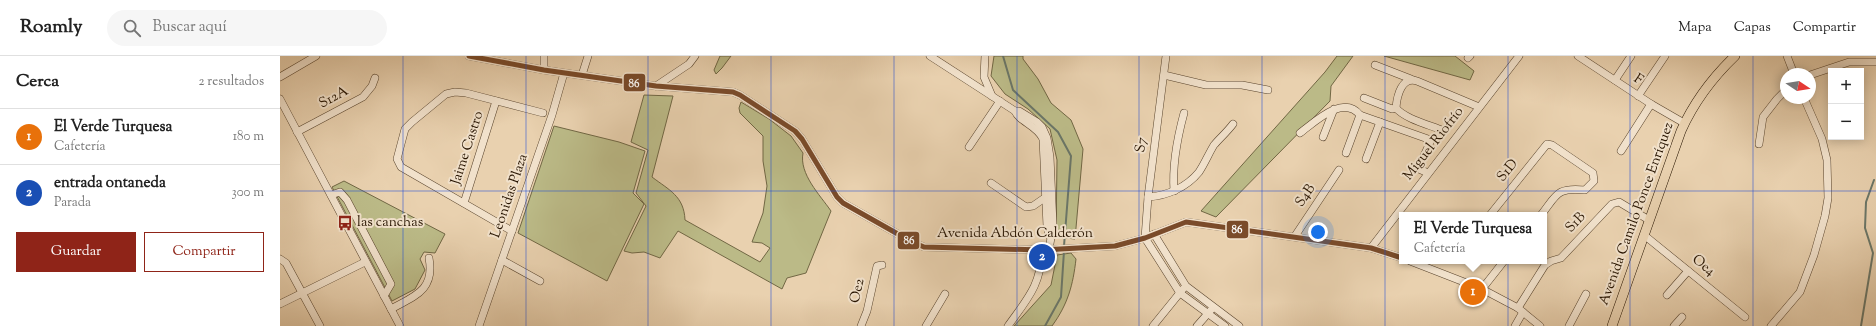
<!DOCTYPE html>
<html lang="es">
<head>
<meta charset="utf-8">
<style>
  :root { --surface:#fff; --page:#f6f6f6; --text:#222; --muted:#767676; --line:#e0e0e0; --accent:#8f2418 }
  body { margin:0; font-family:"Sorts Mill Goudy",serif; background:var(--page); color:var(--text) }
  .controls { position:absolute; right:12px; top:12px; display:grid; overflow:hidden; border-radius:0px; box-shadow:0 2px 10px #0003 }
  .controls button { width:36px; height:36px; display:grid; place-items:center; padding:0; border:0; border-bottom:1px solid var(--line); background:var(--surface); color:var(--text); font:20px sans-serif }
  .compass { position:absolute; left:1500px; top:12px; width:36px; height:36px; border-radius:50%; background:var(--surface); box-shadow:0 2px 10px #0003; rotate:102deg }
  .you { position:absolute; left:1038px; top:176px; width:14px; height:14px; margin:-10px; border:3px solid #fff; border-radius:50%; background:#1a73e8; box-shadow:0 0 0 6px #1a73e833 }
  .badge { display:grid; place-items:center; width:26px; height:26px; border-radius:50%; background:var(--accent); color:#fff; font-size:13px; font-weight:700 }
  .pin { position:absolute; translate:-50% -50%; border:2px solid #fff; box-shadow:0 1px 4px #0006 }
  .popup { position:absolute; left:1119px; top:156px; width:148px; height:52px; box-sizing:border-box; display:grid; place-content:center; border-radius:0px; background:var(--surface); filter:drop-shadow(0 1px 3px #0005); font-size:13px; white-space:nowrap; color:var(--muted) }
  .popup b { font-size:15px; color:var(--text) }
  .popup::after { content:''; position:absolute; left:50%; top:100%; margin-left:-8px; border:8px solid transparent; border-top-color:var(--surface) }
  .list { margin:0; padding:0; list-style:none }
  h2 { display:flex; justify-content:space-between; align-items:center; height:52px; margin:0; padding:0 16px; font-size:17px }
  h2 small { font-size:13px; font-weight:400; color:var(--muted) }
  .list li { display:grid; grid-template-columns:26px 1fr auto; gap:12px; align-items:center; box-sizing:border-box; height:56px; padding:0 16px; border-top:1px solid var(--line) }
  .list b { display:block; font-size:15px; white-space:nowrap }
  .list p { margin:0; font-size:13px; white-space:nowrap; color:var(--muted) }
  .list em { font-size:13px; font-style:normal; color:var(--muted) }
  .actions { display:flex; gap:8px; padding:12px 16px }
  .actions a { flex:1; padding:9px 0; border:1px solid var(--accent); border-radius:0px; text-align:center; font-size:14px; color:var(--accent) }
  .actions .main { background:var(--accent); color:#fff }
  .icon { flex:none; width:22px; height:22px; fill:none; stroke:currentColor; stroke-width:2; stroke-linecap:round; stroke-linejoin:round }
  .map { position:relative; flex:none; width:1596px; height:270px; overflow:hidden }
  header { display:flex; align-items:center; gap:24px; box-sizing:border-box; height:56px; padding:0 20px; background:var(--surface); border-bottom:1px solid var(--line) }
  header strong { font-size:19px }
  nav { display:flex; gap:22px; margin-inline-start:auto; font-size:14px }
  .search { width:280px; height:36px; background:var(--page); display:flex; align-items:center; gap:10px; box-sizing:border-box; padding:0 14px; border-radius:22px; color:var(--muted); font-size:15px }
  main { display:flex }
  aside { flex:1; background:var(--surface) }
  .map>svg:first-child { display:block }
  .green { fill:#bbba87; stroke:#716744 }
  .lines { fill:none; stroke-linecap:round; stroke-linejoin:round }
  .stream { stroke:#6a7668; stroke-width:2 }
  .minor-casing { stroke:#58432c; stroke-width:8 }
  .major-casing { stroke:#271400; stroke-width:10 }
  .minor { stroke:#f1e1cb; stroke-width:7 }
  .major { stroke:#e9d1af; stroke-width:9 }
  .bus-1-casing { stroke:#f1e1cb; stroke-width:8 }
  .bus-1 { stroke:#7a4b2a; stroke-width:5 }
  .grid { fill:none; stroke:#1d4ed8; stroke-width:1; stroke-opacity:0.55 }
  .labels { text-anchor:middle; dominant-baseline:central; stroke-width:4; stroke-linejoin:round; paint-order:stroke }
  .street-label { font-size:14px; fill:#271400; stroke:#f1e1cb }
  .poi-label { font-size:14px; fill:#271400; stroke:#f1e1cb; text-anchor:start }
  .line-badge { stroke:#f1e1cb; stroke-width:1.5 }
  .badge-label { font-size:11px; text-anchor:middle; font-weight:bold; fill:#fff }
</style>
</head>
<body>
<header>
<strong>Roamly</strong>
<div class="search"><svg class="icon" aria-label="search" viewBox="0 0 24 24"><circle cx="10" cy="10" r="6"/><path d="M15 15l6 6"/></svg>Buscar aquí</div>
<nav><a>Mapa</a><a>Capas</a><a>Compartir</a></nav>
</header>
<main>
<aside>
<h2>Cerca<small>2 resultados</small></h2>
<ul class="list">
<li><span class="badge" style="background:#e8710a">1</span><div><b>El Verde Turquesa</b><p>Cafetería</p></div><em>180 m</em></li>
<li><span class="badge" style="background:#1a4fb4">2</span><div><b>entrada ontaneda</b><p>Parada</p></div><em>300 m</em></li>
</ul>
<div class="actions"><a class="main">Guardar</a><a>Compartir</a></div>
</aside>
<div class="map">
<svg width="1596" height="270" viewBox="0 0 1596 270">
  <rect width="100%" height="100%" fill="#e9d1af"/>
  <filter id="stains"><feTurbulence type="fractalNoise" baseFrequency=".005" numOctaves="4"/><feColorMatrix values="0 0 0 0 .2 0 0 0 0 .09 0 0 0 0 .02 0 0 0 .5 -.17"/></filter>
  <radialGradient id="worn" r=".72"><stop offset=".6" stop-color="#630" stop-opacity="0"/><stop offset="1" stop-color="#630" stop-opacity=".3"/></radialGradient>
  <g class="green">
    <path d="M440 0H451L442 12 436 18 434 14Z"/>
    <path d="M714 0H743V3L758 23 771 47 791 64 803 93 795 183 776 181 777 104 770 73 748 53 725 38 711 20Z"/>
    <path d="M1057 0H1073L1051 30 1050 45 936 161 921 155 1045 16Z"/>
    <path d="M1104 0H1175L1194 15 1190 24Z"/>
    <path d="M364 39 393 40 372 121C389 134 404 140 405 164L480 206 490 192 482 187 472 186 483 157 487 130 483 105V80L460 57 459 52 461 46 489 63 511 80 523 97C519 118 540 139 551 155L526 217 507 222 502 233 398 175 380 202 364 196 352 197 344 195 366 150 356 137 368 94 351 86Z"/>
    <path d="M274 70 339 86 365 95 353 137 364 148 327 225 238 177Z"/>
    <path d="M64 125 165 178 155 197 144 196 140 203 145 214 135 233 112 245 52 131Z"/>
    <path d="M791 197 796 203C793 229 788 248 772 270H734L771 229 777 199Z"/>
  </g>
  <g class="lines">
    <g class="stream">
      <path d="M723 0 733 34 778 76 791 100 784 190"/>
      <path d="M765 270 781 241 784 195"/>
      <path d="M1581 270 1593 197 1585 172 1586 146 1594 124"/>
    </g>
    <g class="minor-casing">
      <g id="minor">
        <path d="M189 0 264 14 376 30 453 36 460 39 515 75 522 83 557 141 563 147 632 186 644 191 762 194 835 190 865 182 906 166 1091 192 1122 202"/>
        <path d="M650 0 735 55H739L757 66 762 71 767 82 770 101 773 169 769 194"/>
        <path d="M705 0 704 21 712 40"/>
        <path d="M1298 0 1371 48 1404 67"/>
        <path d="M1507 0 1514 18"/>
        <path d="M1188 2 1190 0"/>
        <path d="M1095 9 1131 23"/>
        <path d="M264 14V0"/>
        <path d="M302 19 308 0"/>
        <path d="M884 19 926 29H962L988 34"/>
        <path d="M1530 19 1569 6H1596"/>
        <path d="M0 21 36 0"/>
        <path d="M1335 24 1351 0"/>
        <path d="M376 30 409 8 415 0"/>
        <path d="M1358 40 1385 0"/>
        <path d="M1084 42 1112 53 1116 52"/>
        <path d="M0 43 120 270"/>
        <path d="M735 55C739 66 757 69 763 83L767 170 769 179"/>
        <path d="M1080 59 1148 83 1150 86 1149 89 1139 110V113L1148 117"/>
        <path d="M1164 75C1150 69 1125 63 1116 52 1117 39 1122 20 1137 25L1199 51"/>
        <path d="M17 76 83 41 92 30 95 22"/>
        <path d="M1020 77C1035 66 1063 38 1080 59L1066 97"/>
        <path d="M1043 81 1054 53"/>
        <path d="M1479 88 1483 61 1497 43 1506 34"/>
        <path d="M689 91 720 45"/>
        <path d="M1341 95 1371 48"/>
        <path d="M1086 103 1100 66"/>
        <path d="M711 127 746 151 753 150 766 141"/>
        <path d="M894 135C892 108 897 83 904 57"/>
        <path d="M51 139 60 136 67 144 111 228 104 240"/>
        <path d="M868 141C887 140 907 131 919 116 925 107 929 97 934 89 940 82 947 76 953 68"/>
        <path d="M184 147 216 45"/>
        <path d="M1210 159 1267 88 1272 89 1313 117 1314 125 1305 134C1276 131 1277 139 1261 159"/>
        <path d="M232 175 121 111 117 103 125 73 132 66 166 38 175 36 186 37 263 57"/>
        <path d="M874 178 906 230 959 270"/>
        <path d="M1364 179 1465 261"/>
        <path d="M1015 180 1059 114"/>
        <path d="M865 182 868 141 886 0"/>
        <path d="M865 182 900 237 945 270"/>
        <path d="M1091 192 1239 0"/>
        <path d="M0 203 6 207 40 270"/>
        <path d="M222 204 260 225"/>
        <path d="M1130 205 1202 233 1238 252 1260 270"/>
        <path d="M1202 233 1224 205"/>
        <path d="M1387 239 1408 215"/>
        <path d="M0 248 85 206"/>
        <path d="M1238 252 1265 209 1271 205 1281 202 1332 148 1339 146 1369 164"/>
        <path d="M111 253C135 240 155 234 149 202"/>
        <path d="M199 270 272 59 284 17"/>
        <path d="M581 270 587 255 597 210 602 209"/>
        <path d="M646 270 665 238"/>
        <path d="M728 270C748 242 761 229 762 194"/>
        <path d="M873 270 903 233"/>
        <path d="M917 270 931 254"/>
        <path d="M1235 270 1243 256"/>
        <path d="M1289 270 1306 238"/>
        <path d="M1394 270 1402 261"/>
        <path d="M1491 270 1520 236 1534 199 1545 160 1548 142 1547 104 1542 83 1524 42"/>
      </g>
    </g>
    <g class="major-casing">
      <path id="major" d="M1332 270 1401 75C1414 46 1432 22 1455 0"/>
    </g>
    <use href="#minor" class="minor"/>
    <use href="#major" class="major"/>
    <g class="bus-1-casing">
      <path id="bus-1" d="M189 0 264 14 376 30 453 36 460 39 515 75 522 83 557 141 563 147 632 186 644 191 762 194 835 190 865 182 906 166 1091 192 1122 202"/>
    </g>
    <use href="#bus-1" class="bus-1"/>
  </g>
  <path class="grid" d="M123 0V270M246 0V270M368 0V270M491 0V270M614 0V270M737 0V270M859 0V270M982 0V270M1105 0V270M1228 0V270M1350 0V270M1473 0V270M0 135H1596"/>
  <defs>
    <g id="bus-bare" transform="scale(1.2)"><path d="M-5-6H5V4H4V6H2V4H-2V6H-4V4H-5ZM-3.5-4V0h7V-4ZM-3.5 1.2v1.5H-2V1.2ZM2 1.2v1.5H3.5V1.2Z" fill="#8f2418" stroke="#f1e1cb" stroke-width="2.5" paint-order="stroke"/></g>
  </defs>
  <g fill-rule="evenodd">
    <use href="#bus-bare" x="65" y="167"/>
  </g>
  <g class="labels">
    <g class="street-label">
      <text transform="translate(1358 24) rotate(33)">F</text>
      <text transform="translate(54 42) rotate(-28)">S12A</text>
      <text transform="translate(1154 88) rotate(-52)">Miguel Riofrío</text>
      <text transform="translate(862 89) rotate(-83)">S7</text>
      <text transform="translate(188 92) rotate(-72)">Jaime Castro</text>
      <text transform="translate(1228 115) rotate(-51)">S1D</text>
      <text transform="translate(230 140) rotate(-71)">Leonidas Plaza</text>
      <text transform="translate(1026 140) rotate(-56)">S4B</text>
      <text transform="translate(1357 158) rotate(-70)">Avenida Camilo Ponce Enríquez</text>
      <text transform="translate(1296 167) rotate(-47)">S1B</text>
      <text x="735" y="178">Avenida Abdón Calderón</text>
      <text transform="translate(1423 210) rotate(39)">Oe4</text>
      <text transform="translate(578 235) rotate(-77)">Oe2</text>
    </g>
    <g class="poi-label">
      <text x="77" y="167">las canchas</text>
    </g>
  </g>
  <g class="line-badge">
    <rect x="343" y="17" width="23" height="19" rx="4" fill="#7a4b2a"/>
    <rect x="946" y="164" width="23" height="19" rx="4" fill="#7a4b2a"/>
    <rect x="617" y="175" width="23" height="19" rx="4" fill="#7a4b2a"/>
  </g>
  <g class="badge-label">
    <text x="354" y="31">86</text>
    <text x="957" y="177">86</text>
    <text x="629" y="188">86</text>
  </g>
  <rect width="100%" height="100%" filter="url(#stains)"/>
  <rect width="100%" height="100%" fill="url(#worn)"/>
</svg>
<div class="controls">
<button>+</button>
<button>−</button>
</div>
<svg class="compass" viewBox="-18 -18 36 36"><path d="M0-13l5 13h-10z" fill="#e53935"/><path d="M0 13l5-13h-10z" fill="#767676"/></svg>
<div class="you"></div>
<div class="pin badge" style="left:1193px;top:236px;background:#e8710a">1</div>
<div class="popup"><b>El Verde Turquesa</b>Cafetería</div>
<div class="pin badge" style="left:762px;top:201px;background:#1a4fb4">2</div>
</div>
</main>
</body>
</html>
